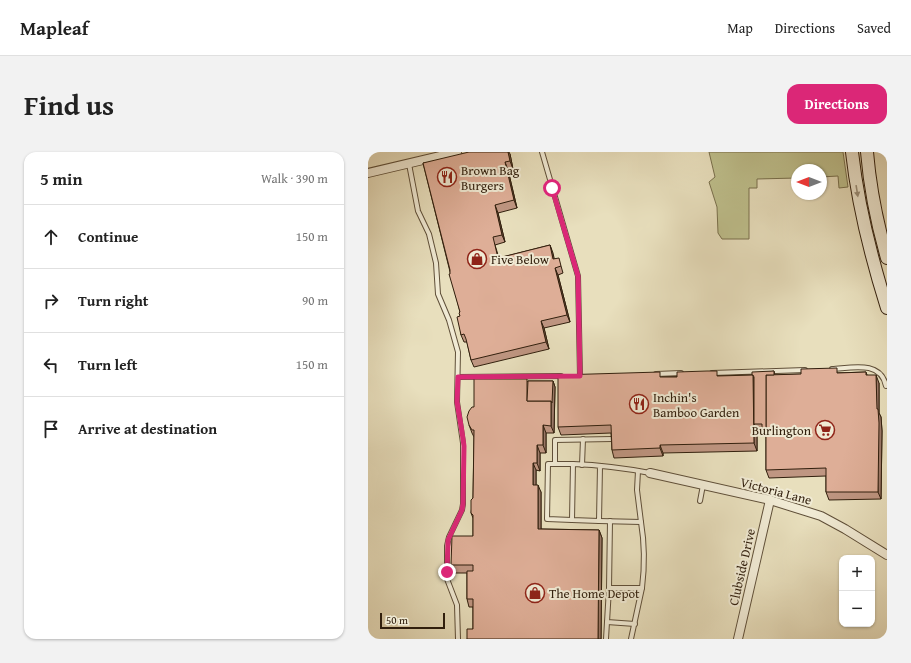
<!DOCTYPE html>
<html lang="en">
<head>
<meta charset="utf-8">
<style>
  :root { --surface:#fff; --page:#f2f2f2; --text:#222; --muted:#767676; --line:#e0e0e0; --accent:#db2777 }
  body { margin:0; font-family:"Gentium Book Plus",serif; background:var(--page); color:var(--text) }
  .controls { position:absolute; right:12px; bottom:12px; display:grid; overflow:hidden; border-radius:8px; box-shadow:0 1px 3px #0004 }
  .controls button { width:36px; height:36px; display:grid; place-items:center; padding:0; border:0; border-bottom:1px solid var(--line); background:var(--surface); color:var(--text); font:20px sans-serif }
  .compass { position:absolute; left:423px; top:12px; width:36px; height:36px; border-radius:50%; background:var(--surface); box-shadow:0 1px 3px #0004; rotate:270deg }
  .scale { position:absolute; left:12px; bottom:10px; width:65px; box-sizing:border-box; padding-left:4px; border:2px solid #311f0d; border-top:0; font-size:11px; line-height:14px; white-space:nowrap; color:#311f0d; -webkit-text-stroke:3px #f0ead4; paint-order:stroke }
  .stop { position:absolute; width:12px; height:12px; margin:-9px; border:3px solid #db2777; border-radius:50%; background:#fff }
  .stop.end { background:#db2777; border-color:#fff; box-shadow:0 1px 4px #0008 }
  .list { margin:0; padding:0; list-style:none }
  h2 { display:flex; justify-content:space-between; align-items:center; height:52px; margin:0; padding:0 16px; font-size:17px }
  h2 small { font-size:13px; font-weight:400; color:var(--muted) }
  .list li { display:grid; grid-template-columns:26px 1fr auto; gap:12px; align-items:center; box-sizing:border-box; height:64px; padding:0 16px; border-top:1px solid var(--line) }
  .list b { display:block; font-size:15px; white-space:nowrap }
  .list em { font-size:13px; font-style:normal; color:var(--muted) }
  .icon { flex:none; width:22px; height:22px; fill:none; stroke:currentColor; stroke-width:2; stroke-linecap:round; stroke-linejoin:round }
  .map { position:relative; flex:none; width:519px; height:487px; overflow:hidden; border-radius:12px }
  header { display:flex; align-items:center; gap:24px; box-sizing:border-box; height:56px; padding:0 20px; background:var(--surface); border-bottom:1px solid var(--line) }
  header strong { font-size:19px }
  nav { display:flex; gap:22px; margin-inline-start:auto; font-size:14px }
  .intro { display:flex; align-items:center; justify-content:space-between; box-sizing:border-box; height:96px; padding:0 24px }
  h1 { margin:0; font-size:28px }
  .button { padding:10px 18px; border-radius:12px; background:var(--accent); color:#fff; font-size:14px; font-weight:700 }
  main { display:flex; gap:24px; padding:0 24px }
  aside { flex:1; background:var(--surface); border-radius:12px; box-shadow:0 1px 3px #0004 }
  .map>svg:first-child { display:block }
  .green { fill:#bebf8c; stroke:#786f4c }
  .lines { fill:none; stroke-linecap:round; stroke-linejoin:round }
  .lane-casing { stroke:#5f4f39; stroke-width:6 }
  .street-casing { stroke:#5f4f39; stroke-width:10 }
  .secondary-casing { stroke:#311f0d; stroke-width:14 }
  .lane { stroke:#f0ead4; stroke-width:4 }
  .street { stroke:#f0ead4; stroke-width:8 }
  .secondary { stroke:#f0ead4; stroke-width:12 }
  .wall { fill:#bf9682; stroke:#311f0d }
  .shaded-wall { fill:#9b7a6a; stroke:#311f0d }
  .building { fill:#deae97; stroke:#311f0d }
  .oneway { fill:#9a8f7a }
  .route { stroke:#db2777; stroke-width:5 }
  .labels { text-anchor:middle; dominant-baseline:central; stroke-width:4; stroke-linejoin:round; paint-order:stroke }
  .poi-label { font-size:13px; fill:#311f0d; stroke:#f0ead4; text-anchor:start }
  .street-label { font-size:13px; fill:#311f0d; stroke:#f0ead4 }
</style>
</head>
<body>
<header>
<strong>Mapleaf</strong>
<nav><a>Map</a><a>Directions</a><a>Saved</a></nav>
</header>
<div class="intro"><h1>Find us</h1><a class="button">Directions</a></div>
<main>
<aside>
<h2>5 min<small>Walk · 390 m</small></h2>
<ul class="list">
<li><svg class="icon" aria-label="ahead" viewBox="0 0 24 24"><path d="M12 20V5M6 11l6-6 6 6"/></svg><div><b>Continue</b></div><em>150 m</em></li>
<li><svg class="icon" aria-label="right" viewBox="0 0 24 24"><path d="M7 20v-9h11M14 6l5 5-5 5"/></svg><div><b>Turn right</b></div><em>90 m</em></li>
<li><svg class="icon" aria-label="left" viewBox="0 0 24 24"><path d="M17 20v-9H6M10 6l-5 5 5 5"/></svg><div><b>Turn left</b></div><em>150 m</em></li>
<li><svg class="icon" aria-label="arrive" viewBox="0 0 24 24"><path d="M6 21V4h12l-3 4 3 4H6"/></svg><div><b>Arrive at destination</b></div></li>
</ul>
</aside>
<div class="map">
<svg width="519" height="487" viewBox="0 0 519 487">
  <rect width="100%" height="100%" fill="#e8dfbd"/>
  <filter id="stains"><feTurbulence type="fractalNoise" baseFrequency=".005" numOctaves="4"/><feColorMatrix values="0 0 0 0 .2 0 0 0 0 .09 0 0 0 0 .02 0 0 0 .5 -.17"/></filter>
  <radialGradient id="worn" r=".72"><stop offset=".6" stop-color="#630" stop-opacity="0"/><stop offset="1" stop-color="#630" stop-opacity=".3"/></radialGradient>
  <path class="green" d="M341 0H475L480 35 471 36 470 24 453 25V18H429V26L389 27V36H381V87H354L350 81 349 55 341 30 347 25Z"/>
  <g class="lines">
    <g class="lane-casing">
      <g id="lane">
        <path d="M174 0 210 124 212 224"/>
        <path d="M41 12 50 59 61 82 68 111 70 142 81 168 90 200 89 250 95 291V352L94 358 81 385 79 394V427L89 453 90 487"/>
        <path d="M464 217C483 216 513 208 518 234"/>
        <path d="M344 221 437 218"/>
        <path d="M288 222 313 221"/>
        <path d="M90 225 193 224"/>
        <path d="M187 312V288L244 287"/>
        <path d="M214 313 215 287"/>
        <path d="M232 314 231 369 204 368 205 312C231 313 256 316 282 321"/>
        <path d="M332 349 335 333"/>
        <path d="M204 368 179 367 180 312H205"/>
        <path d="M231 369 273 370 269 338 270 319"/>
        <path d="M242 369 241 436H274C277 412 277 394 273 370"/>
        <path d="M241 436 239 470 267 472"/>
        <path d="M238 487 239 470"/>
        <path d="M263 487 274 436"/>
      </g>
    </g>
    <g class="street-casing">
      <g id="street">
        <path d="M0 21 89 0"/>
        <path d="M282 321 402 348 453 364 477 377 519 403"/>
        <path d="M370 487 402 348"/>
      </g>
    </g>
    <g class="secondary-casing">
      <g id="secondary">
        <path d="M484 0C490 54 503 105 519 156"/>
        <path d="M499 0C502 36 509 71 519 106"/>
      </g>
    </g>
    <use href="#lane" class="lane"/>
    <use href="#street" class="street"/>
    <use href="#secondary" class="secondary"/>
  </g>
  <g class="wall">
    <path d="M142 2 145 17 140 18 149 56 130 61 137 90 127 93 131 106 182 93 186 107 193 114 195 121 190 123 202 170 176 176 181 197 106 215 103 208 99 190H96L93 183 92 160 55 11Z"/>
    <path d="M406 219 407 223 498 220 499 223 511 231V261L513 265 514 279 513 347 461 348 458 340V324L401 326 398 318V283H396L394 278H389V299L295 301V304L246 306 244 298 243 281 193 283 190 275 294 225 384 223Z"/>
    <path d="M160 229H185L187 235 186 281H178V301H172V319L168 318V333L173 340V377L231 378 234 386 233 487H99L105 477V455H101L99 447V421H86L83 413 105 384V366L103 361 105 346 106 285 104 281 101 273Z"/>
  </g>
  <g class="shaded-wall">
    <path d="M140 0H141L142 2 145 17 142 9Z"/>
    <path d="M137 10 140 18 149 56 146 48Z"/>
    <path d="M127 53 130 61 137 90 134 83Z"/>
    <path d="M182 93 185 101 188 115 185 107Z"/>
    <path d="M187 116 190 123 202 170 199 163Z"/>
    <path d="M173 169 176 176 181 197 178 190Z"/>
    <path d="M385 223 388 231 386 272 389 278V299L386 291Z"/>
    <path d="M508 223 511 231V261L513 265 514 279 513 347 510 340Z"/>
    <path d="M185 229 187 235 186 281 183 274V249Z"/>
    <path d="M175 273 178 281V301L175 293Z"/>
    <path d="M169 293 172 301V319L169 311Z"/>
    <path d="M292 293 295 301V304L292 296Z"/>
    <path d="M165 311 168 318V340L165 333Z"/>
    <path d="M170 333 173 340V385L170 377Z"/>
    <path d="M231 378 234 386 233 487H230Z"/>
  </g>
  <g class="building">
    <path d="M101 0H140L142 9 137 10 146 48 127 53 134 83 125 85 130 106 182 93 185 107 191 106 193 114 187 116 199 163 173 169 178 190 103 208 98 187 96 182 93 183 89 165 92 164 91 161 92 160 81 122H82V118L55 11Z"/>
    <path d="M469 216V221L498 220V223H508L509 257H510L511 271 510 340H458V316L398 318V223L433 222V217Z"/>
    <path d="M339 219H349V224L385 223 386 291 292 293V296L244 298 243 273 190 275V223L292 220V225H309V220Z"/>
    <path d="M406 219V223H398V277H394V272H386V225L385 223H384V220Z"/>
    <path d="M106 227H159V249H183V274L175 273V293H169V311H165V333H170V377L231 378 230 487H99V477H105V447H99V419H105V413H83L84 384H105V363L103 361V348L105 346 106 278H104L101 273 99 265 101 259 104 255H106Z"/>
    <path d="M160 229H185L184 251 183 249H159Z"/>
  </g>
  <defs><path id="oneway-solid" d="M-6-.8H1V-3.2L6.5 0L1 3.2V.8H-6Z"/></defs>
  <use class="oneway" href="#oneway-solid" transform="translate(489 39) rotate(81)"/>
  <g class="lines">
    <path class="route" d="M79 420 80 388 94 358 95 352 96 294 94 280 89 250 90 225 212 224 210 124 184 36"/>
  </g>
  <defs>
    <g id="restaurant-ring" transform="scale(1)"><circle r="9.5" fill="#f0ead4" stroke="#8f2418" stroke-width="1.5"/><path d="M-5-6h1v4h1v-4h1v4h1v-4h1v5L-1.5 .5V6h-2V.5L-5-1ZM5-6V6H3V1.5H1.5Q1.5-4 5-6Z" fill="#8f2418"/></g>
    <g id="shop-ring" transform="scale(1)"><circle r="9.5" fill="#f0ead4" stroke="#8f2418" stroke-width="1.5"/><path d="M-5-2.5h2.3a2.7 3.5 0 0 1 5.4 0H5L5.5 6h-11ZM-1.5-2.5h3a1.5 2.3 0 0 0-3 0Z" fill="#8f2418"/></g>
    <g id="supermarket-ring" transform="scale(1)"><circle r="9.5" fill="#f0ead4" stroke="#8f2418" stroke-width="1.5"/><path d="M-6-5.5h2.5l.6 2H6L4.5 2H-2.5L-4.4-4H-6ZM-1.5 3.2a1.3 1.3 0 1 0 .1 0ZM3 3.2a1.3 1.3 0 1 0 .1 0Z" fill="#8f2418"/></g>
  </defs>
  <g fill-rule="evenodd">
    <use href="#restaurant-ring" x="79" y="25"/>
    <use href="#shop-ring" x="109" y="107"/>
    <use href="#restaurant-ring" x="271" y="252"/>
    <use href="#supermarket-ring" x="457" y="278"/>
    <use href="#shop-ring" x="167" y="441"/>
  </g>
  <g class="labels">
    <g class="poi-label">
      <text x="93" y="18">Brown Bag<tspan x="93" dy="15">Burgers</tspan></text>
      <text x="123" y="107">Five Below</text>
      <text x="285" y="245">Inchin's<tspan x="285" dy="15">Bamboo Garden</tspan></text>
      <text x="443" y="278" text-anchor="end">Burlington</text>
      <text x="181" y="441">The Home Depot</text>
    </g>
    <g class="street-label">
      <text transform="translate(408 339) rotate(15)">Victoria Lane</text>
      <text transform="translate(374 415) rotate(-77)">Clubside Drive</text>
    </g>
  </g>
  <rect width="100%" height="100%" filter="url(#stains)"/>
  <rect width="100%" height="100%" fill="url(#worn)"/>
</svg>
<div class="controls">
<button>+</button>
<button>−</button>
</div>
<svg class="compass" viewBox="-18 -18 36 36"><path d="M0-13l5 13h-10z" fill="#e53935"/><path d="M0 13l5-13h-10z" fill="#767676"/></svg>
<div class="scale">50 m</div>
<div class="stop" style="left:184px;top:36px"></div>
<div class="stop end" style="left:79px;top:420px"></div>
</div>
</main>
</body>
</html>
